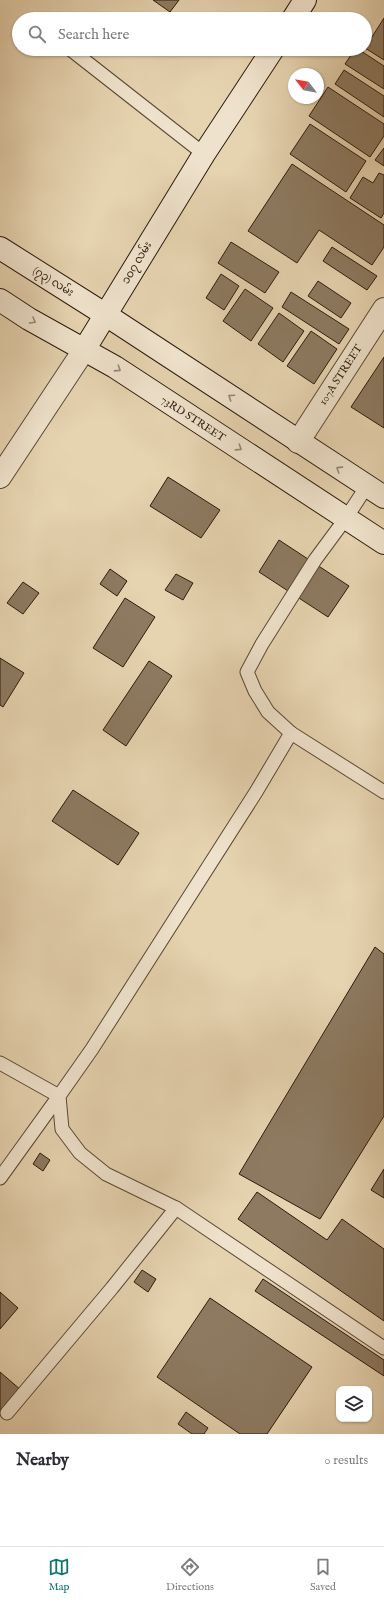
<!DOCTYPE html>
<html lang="en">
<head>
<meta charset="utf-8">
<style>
  :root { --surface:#fff; --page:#f2f2f3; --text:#2b2b33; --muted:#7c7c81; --line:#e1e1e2; --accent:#0f766e }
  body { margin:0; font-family:"IM FELL English","Noto Sans Myanmar",serif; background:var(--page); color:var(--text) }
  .controls { position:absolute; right:12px; bottom:12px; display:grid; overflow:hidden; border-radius:8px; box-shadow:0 1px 3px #0004 }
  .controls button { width:36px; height:36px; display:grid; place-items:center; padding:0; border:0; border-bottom:1px solid var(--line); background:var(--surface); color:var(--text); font:20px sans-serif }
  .compass { position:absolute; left:288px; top:68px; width:36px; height:36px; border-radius:50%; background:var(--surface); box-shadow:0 1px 3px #0004; rotate:301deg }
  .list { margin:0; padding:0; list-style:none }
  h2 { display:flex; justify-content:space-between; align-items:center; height:52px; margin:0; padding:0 16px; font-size:17px }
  h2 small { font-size:13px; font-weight:400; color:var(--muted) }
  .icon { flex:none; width:22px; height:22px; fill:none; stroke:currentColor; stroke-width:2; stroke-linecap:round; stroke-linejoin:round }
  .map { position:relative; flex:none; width:384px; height:1434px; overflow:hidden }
  .search { position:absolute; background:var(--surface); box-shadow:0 1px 3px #0004; left:12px; right:12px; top:12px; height:44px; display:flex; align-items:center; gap:10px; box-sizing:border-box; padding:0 14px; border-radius:22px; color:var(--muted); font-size:15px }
  .sheet { height:112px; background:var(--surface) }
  nav { display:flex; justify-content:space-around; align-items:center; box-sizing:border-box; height:56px; border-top:1px solid var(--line); background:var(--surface); font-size:11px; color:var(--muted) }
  nav a { display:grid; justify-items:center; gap:2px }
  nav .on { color:var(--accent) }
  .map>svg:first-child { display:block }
  .building { fill:#8d7a61; stroke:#2c1a0c }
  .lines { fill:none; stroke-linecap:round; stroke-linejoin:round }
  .service-casing { stroke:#5a4835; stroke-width:15 }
  .minor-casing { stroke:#5a4835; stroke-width:24 }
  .secondary-casing { stroke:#2c1a0c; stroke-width:24 }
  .service { stroke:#efe2cc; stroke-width:13 }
  .minor { stroke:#efe2cc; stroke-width:22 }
  .secondary { stroke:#efe2cc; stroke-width:22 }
  .oneway { stroke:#978876 }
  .labels { text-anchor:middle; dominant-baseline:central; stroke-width:3; stroke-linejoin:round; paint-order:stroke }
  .street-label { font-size:11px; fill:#2c1a0c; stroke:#efe2cc }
</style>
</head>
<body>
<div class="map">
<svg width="384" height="1434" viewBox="0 0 384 1434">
  <rect width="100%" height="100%" fill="#e6d3b0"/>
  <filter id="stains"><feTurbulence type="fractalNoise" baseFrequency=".005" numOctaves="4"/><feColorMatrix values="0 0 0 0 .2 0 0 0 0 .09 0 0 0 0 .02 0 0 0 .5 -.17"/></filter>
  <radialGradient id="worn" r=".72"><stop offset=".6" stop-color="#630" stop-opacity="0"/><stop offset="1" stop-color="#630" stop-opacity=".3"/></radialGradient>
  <g class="building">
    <path d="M153 0H179L170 12Z"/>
    <path d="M384 18V60L365 48Z"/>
    <path d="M355 49H358L384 66V89L345 64Z"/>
    <path d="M344 70 384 96V117L335 84Z"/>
    <path d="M328 87 384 124V136L370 157 309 116Z"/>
    <path d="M310 124 366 161 346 192 290 154Z"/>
    <path d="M384 148V166L375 160Z"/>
    <path d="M292 164 384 225V247L372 265 319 230 297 263 248 231Z"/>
    <path d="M379 173 384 175V213L381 218 350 198 363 177 373 183Z"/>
    <path d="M231 242 279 272 265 293 218 263Z"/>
    <path d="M332 247 377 276 367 290 323 261Z"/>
    <path d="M221 274 239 286 224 310 206 298Z"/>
    <path d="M318 281 351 303 341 318 308 296Z"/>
    <path d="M245 289 273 308 251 341 223 321Z"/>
    <path d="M291 292 349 329 339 344 282 307Z"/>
    <path d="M279 313 304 331 283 362 258 344Z"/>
    <path d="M311 331 337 349 314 384 287 366Z"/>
    <path d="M384 357V428L351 407Z"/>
    <path d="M168 477 220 510 201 538 150 506Z"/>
    <path d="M279 540 349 586 328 617 259 572Z"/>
    <path d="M110 569 127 581 117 596 100 584Z"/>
    <path d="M176 574 193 583 183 600 165 590Z"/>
    <path d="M23 582 39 593 23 614 7 603Z"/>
    <path d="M125 598 155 617 123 667 93 648Z"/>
    <path d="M0 658 24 673 3 707 0 705Z"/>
    <path d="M149 661 172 676 126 746 103 730Z"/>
    <path d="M73 790 139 833 118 865 52 821Z"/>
    <path d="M375 947 384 954V1116L320 1219 239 1174Z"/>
    <path d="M40 1153 50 1160 43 1171 33 1164Z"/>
    <path d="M384 1169V1198L371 1190Z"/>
    <path d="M257 1192 327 1240 342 1219 384 1249V1321L238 1219Z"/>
    <path d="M142 1270 156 1279 148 1292 134 1282Z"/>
    <path d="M263 1279 384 1360V1376L255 1291Z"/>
    <path d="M0 1292 18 1308 0 1329Z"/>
    <path d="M210 1298 312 1367 267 1434H240L157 1377Z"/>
    <path d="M0 1372 22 1391 0 1415Z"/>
    <path d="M186 1412 208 1428 204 1434H192L178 1424Z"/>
  </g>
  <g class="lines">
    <g class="service-casing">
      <g id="service">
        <path d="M70 49 204 154"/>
        <path d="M367 486 346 518 315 560 262 644 247 672 255 691 268 712 291 733 256 792 92 1049 59 1096 62 1129 80 1153 106 1174 176 1208 384 1348"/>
        <path d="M291 733 384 792"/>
        <path d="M0 1063 59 1096 0 1178"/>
        <path d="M7 1413 112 1288 176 1208"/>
      </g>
    </g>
    <g class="minor-casing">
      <g id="minor">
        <path d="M298 442 384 309"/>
        <path d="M0 477 84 350"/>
      </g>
    </g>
    <g class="secondary-casing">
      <g id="secondary">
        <path d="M293 19 305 0"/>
        <path d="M0 248 106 315 384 497"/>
        <path d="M0 300 29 319 115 367 384 543"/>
        <path d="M84 350 204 154 273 49"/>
      </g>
    </g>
    <use href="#service" class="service"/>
    <use href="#minor" class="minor"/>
    <use href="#secondary" class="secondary"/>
  </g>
  <defs><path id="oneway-chevron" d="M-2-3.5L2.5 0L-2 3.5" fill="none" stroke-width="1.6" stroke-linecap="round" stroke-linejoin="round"/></defs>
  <g class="oneway">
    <use href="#oneway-chevron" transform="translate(33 321) rotate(30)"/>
    <use href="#oneway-chevron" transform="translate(118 369) rotate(33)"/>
    <use href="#oneway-chevron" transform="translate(231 397) rotate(-146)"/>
    <use href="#oneway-chevron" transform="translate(239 448) rotate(33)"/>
    <use href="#oneway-chevron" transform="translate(339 469) rotate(-147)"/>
  </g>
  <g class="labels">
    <g class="street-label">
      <text transform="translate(137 263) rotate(-59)">၁၀၇ လမ်း</text>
      <text transform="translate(53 282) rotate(32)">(၇၃) လမ်း</text>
      <text transform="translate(341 375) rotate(-57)">107A STREET</text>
      <text transform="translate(193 419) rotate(33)">73RD STREET</text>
    </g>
  </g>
  <rect width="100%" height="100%" filter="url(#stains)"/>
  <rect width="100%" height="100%" fill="url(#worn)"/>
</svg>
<div class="controls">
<button><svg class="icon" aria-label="layers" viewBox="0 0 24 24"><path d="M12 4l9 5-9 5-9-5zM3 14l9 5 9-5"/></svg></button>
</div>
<svg class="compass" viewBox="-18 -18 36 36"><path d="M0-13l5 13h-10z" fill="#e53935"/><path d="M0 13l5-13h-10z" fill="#7c7c81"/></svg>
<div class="search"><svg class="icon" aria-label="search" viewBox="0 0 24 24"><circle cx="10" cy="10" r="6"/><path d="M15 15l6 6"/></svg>Search here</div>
</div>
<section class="sheet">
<h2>Nearby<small>0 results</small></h2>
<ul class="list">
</ul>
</section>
<nav>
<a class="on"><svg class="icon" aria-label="map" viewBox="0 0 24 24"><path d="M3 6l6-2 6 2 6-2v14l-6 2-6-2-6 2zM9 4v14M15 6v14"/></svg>Map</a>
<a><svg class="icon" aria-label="directions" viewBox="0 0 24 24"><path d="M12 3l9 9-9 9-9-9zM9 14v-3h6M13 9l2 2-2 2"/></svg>Directions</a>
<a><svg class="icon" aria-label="saved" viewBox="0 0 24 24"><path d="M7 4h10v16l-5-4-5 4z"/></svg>Saved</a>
</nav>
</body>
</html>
